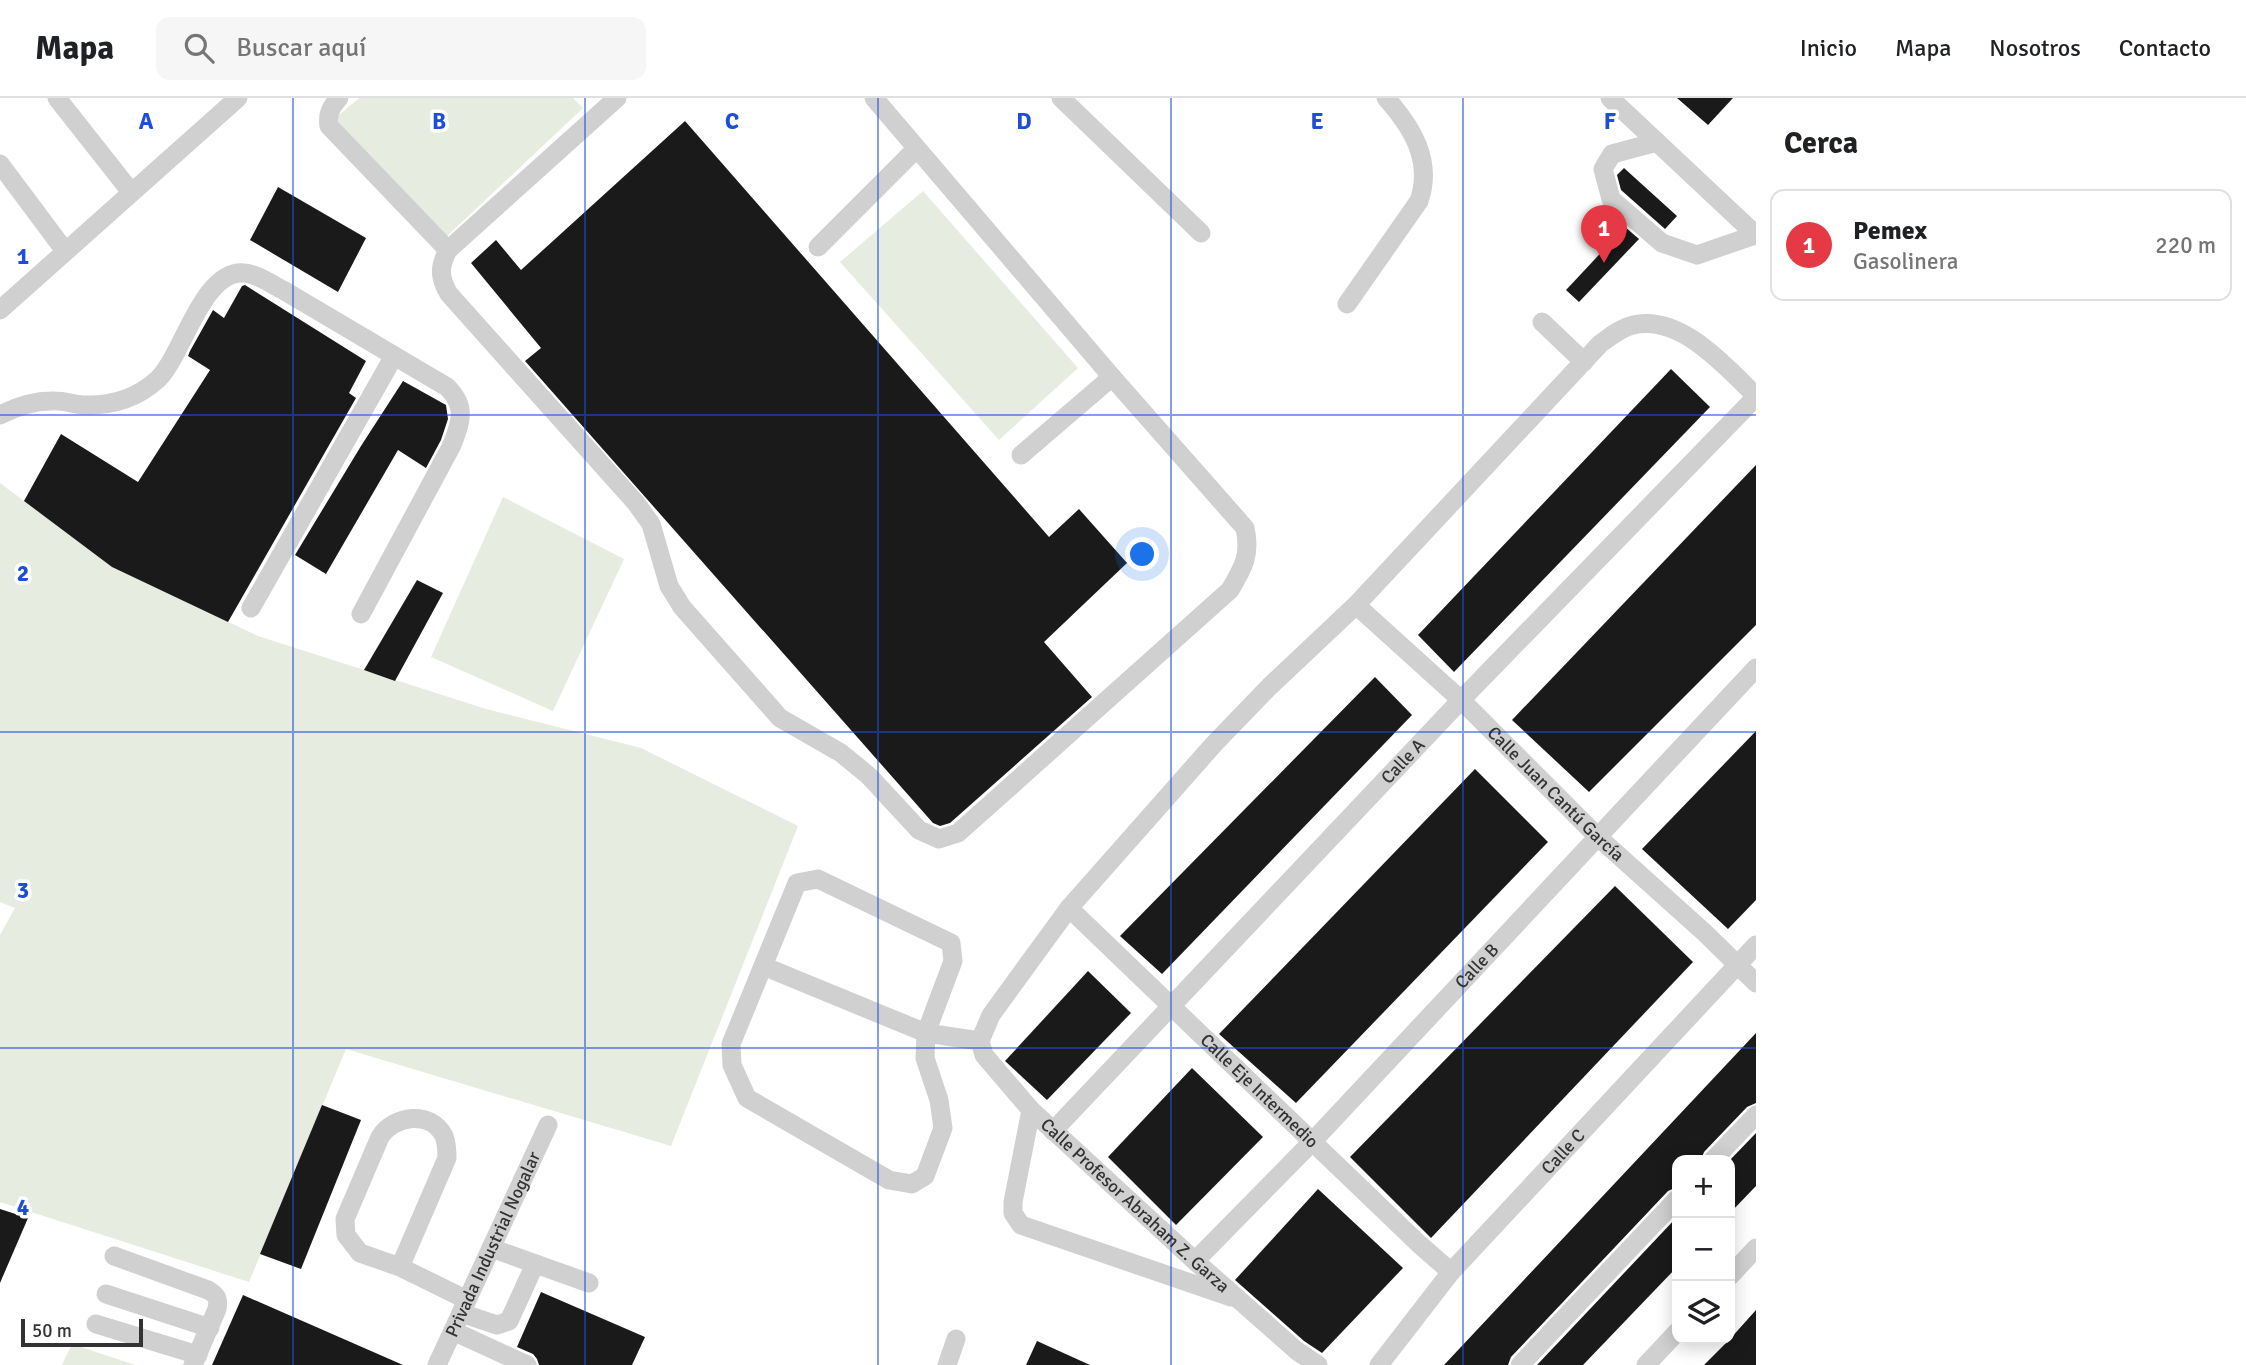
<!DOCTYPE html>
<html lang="es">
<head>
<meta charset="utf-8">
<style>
  :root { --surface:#fff; --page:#f6f6f6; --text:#202124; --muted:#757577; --line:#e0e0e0; --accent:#e63946 }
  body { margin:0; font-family:Signika,sans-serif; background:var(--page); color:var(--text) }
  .controls { position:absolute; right:21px; bottom:21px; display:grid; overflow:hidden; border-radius:14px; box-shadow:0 4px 18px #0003 }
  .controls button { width:63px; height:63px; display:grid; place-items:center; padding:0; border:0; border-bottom:2px solid var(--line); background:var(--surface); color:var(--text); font:35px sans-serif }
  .scale { position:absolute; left:21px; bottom:18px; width:122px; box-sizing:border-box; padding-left:7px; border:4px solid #333; border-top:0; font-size:19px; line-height:24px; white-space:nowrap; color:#333; -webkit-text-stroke:5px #fff; paint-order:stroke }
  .you { position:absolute; left:1143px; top:457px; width:24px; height:24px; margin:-18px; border:5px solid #fff; border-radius:50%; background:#1a73e8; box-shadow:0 0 0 10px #1a73e833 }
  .badge { display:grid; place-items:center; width:46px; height:46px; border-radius:50%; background:var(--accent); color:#fff; font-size:23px; font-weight:700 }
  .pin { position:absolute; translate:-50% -58px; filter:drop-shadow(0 2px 4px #0008) }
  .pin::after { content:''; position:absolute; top:37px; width:24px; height:21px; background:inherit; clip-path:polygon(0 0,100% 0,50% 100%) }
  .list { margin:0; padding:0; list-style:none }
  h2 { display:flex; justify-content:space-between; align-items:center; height:91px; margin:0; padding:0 28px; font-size:30px }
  h2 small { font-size:23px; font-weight:400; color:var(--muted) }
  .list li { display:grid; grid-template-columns:46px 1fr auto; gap:21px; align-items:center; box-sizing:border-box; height:112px; margin:0 14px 14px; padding:0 14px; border:2px solid var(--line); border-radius:14px }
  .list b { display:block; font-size:26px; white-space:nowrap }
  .list p { margin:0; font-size:23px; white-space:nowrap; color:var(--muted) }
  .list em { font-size:23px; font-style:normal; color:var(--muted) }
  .icon { flex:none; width:38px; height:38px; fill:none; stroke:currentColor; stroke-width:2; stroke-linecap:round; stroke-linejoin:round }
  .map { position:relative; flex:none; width:1756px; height:1267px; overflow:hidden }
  header { display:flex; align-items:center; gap:42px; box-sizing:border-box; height:98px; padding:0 35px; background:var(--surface); border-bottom:2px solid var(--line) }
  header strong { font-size:33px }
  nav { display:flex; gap:38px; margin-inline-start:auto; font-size:24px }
  .search { width:490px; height:63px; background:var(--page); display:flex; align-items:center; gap:18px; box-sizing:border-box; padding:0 24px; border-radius:14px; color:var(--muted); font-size:26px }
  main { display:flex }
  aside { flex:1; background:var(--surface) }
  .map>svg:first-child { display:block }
  .green { fill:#e6ecdf }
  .building { fill:#1a1a1a }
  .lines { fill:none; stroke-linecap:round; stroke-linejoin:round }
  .minor { stroke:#d0d0d0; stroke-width:19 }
  .grid { fill:none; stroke:#1d4ed8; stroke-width:2; stroke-opacity:0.55 }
  .labels { text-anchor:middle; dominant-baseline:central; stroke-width:7; stroke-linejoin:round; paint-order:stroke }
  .street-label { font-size:18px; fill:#333; stroke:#fff }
  .grid-label { font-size:23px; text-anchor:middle; font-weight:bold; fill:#1d4ed8; stroke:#fff; stroke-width:7; stroke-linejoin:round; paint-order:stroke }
</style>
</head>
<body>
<header>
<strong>Mapa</strong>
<div class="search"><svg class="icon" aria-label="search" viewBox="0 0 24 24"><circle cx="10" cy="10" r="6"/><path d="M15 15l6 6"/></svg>Buscar aquí</div>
<nav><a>Inicio</a><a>Mapa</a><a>Nosotros</a><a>Contacto</a></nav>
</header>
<main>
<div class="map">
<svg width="1756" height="1267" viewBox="0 0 1756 1267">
  <rect width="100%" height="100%" fill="#fff"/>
  <g class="green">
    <path d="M359 0H573L583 10 445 140 332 23Z"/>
    <path d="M923 93 1078 270 999 342 840 164Z"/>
    <path d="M0 385 112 469 258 538 486 611 641 650 798 728 671 1048 346 951 249 1184 0 1104V837L15 810 0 804Z"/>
    <path d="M503 399 624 461 553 613 431 559Z"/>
    <path d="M72 1246 135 1267H62Z"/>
  </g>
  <g class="building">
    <path d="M1677 0H1733L1708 27Z"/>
    <path d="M685 23 1049 439 1079 411 1127 465 1044 544 1092 599 950 725 940 728 933 725 525 263 541 250 471 165 496 142 521 172Z"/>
    <path d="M1624 70 1677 118 1665 131 1621 92 1617 77Z"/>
    <path d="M278 89 366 140 338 194 250 142Z"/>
    <path d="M1625 129 1639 141 1579 204 1566 192Z"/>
    <path d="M245 187 366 263 349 295 356 300 228 524 112 469 24 403 61 336 138 384 210 272 188 258 190 253 213 212 224 220 242 188Z"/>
    <path d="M1671 271 1710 309 1454 574 1418 537Z"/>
    <path d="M403 283 446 307 448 321 441 342 426 370 398 352 326 476 295 457 361 348Z"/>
    <path d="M1756 367V527L1589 694 1512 622Z"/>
    <path d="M417 482 443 495 395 583 364 572Z"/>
    <path d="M1375 579 1412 617 1162 876 1120 838Z"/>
    <path d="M1756 633V802L1728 831 1642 751Z"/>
    <path d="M1475 671 1548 744 1296 1005 1219 936Z"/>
    <path d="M1615 788 1693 864 1431 1140 1350 1059Z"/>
    <path d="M1088 873 1131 915 1047 1002 1005 963Z"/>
    <path d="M1756 935V1005L1747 1009 1704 1054 1701 1062H1677V1089L1668 1093 1511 1259 1508 1267H1444Z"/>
    <path d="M1192 970 1263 1039 1176 1127 1108 1059Z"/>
    <path d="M322 1007 361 1022 301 1171 260 1156Z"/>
    <path d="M1756 1035V1088L1730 1115V1062Z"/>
    <path d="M1318 1091 1403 1170 1322 1255 1304 1243 1235 1182Z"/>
    <path d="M0 1111 28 1120 0 1185Z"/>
    <path d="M1677 1119V1169L1583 1267H1537Z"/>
    <path d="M541 1194 645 1239 632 1267H539L537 1261 533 1256 517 1249Z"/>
    <path d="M243 1197 403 1267H212Z"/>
    <path d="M1756 1212V1267H1704L1730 1241Z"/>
    <path d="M1037 1243 1090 1267H1026Z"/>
  </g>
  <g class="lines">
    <g class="minor">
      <path d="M57 0 131 94"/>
      <path d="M339 0C331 9 327 16 329 28L448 152"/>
      <path d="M617 0 448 152C439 169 439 179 449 196L636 405 651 426 669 488 682 509 780 620 841 655 869 678 919 732 939 741 958 735 1230 492C1243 470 1251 457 1245 430L1112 279 874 0"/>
      <path d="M1061 0 1201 135"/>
      <path d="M1610 0 1756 137"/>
      <path d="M1657 44 1612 56 1603 71 1611 101 1662 145 1697 157 1755 137"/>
      <path d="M0 66 65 153"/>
      <path d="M818 149 916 51"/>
      <path d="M1347 206 1419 103C1433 63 1412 29 1386 0"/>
      <path d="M0 212 238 0"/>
      <path d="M1542 224 1584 264"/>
      <path d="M0 317C16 309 33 303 51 303 62 302 72 306 83 307 110 308 136 301 157 282 182 260 202 171 244 175 258 176 271 186 283 192L447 289C467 309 461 323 452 347L361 516"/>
      <path d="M1021 357 1112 279"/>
      <path id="s1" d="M1356 507 1461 602 1598 739 1705 835 1756 885"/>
      <path d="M251 510 394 258"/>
      <path d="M818 781 951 845 953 863 926 935 925 960 939 1002 943 1030 925 1078 912 1086 889 1082 747 1000 732 967 731 946 797 785Z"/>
      <path id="s2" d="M1069 810 1419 1146 1451 1174"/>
      <path d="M763 868 926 935 980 943"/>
      <path d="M980 943 991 917 1069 810 1214 646 1269 589 1356 507 1600 246C1610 239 1620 230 1633 227 1681 216 1726 269 1756 298"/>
      <path id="s3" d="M980 943 984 957 1031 1012 1195 1163 1297 1253 1318 1267"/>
      <path d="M1031 1012 1013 1104V1115L1021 1127 1231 1199"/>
      <path id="s4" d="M1053 1033 1461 602 1756 299"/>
      <path d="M1713 1062 1756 1017"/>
      <path d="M491 1150 589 1185"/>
      <path d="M114 1158 208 1192C217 1197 219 1201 217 1211L193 1267"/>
      <path id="s5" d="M1195 1163 1312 1044 1756 570"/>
      <path d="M400 1169 447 1060C447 1053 447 1046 444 1038 431 1012 394 1017 380 1039L345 1121 346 1137 360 1155 400 1169 467 1202"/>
      <path d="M1730 1178 1756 1150"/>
      <path d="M106 1196 210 1230"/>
      <path d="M461 1215 497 1227 509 1223 535 1166"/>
      <path d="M96 1226 198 1257"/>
      <path d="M453 1233 527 1267"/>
      <path id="s6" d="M437 1267 548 1027"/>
      <path d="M947 1267 956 1241"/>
      <path id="s7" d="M1379 1267 1451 1174 1756 847"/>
      <path d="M1520 1267 1677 1101"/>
      <path d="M1646 1267 1677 1234"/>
    </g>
  </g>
  <path class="grid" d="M293 0V1267M585 0V1267M878 0V1267M1171 0V1267M1463 0V1267M0 317H1756M0 634H1756M0 950H1756"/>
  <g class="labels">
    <g class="street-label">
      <text stroke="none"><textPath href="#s4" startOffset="509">Calle A</textPath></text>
      <text stroke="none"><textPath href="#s1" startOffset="275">Calle Juan Cantú García</textPath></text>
      <text stroke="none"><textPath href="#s5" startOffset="408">Calle B</textPath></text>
      <text stroke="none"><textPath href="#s2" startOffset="264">Calle Eje Intermedio</textPath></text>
      <text stroke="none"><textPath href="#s7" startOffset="282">Calle C</textPath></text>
      <text stroke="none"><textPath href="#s3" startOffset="228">Calle Profesor Abraham Z. Garza</textPath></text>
      <text stroke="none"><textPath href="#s6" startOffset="133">Privada Industrial Nogalar</textPath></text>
    </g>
  </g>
  <g class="grid-label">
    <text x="146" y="31">A</text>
    <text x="439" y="31">B</text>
    <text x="732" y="31">C</text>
    <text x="1024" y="31">D</text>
    <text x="1317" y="31">E</text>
    <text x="1610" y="31">F</text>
    <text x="23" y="166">1</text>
    <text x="23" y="483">2</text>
    <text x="23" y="800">3</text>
    <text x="23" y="1117">4</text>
  </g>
</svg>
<div class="controls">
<button>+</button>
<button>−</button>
<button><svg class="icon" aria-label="layers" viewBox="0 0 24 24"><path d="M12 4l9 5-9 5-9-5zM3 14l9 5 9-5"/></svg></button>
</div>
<div class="scale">50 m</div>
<div class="you"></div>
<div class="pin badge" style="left:1604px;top:165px">1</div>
</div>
<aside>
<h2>Cerca<small></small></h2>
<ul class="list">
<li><span class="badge">1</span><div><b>Pemex</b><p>Gasolinera</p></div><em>220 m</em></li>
</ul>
</aside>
</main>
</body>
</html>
